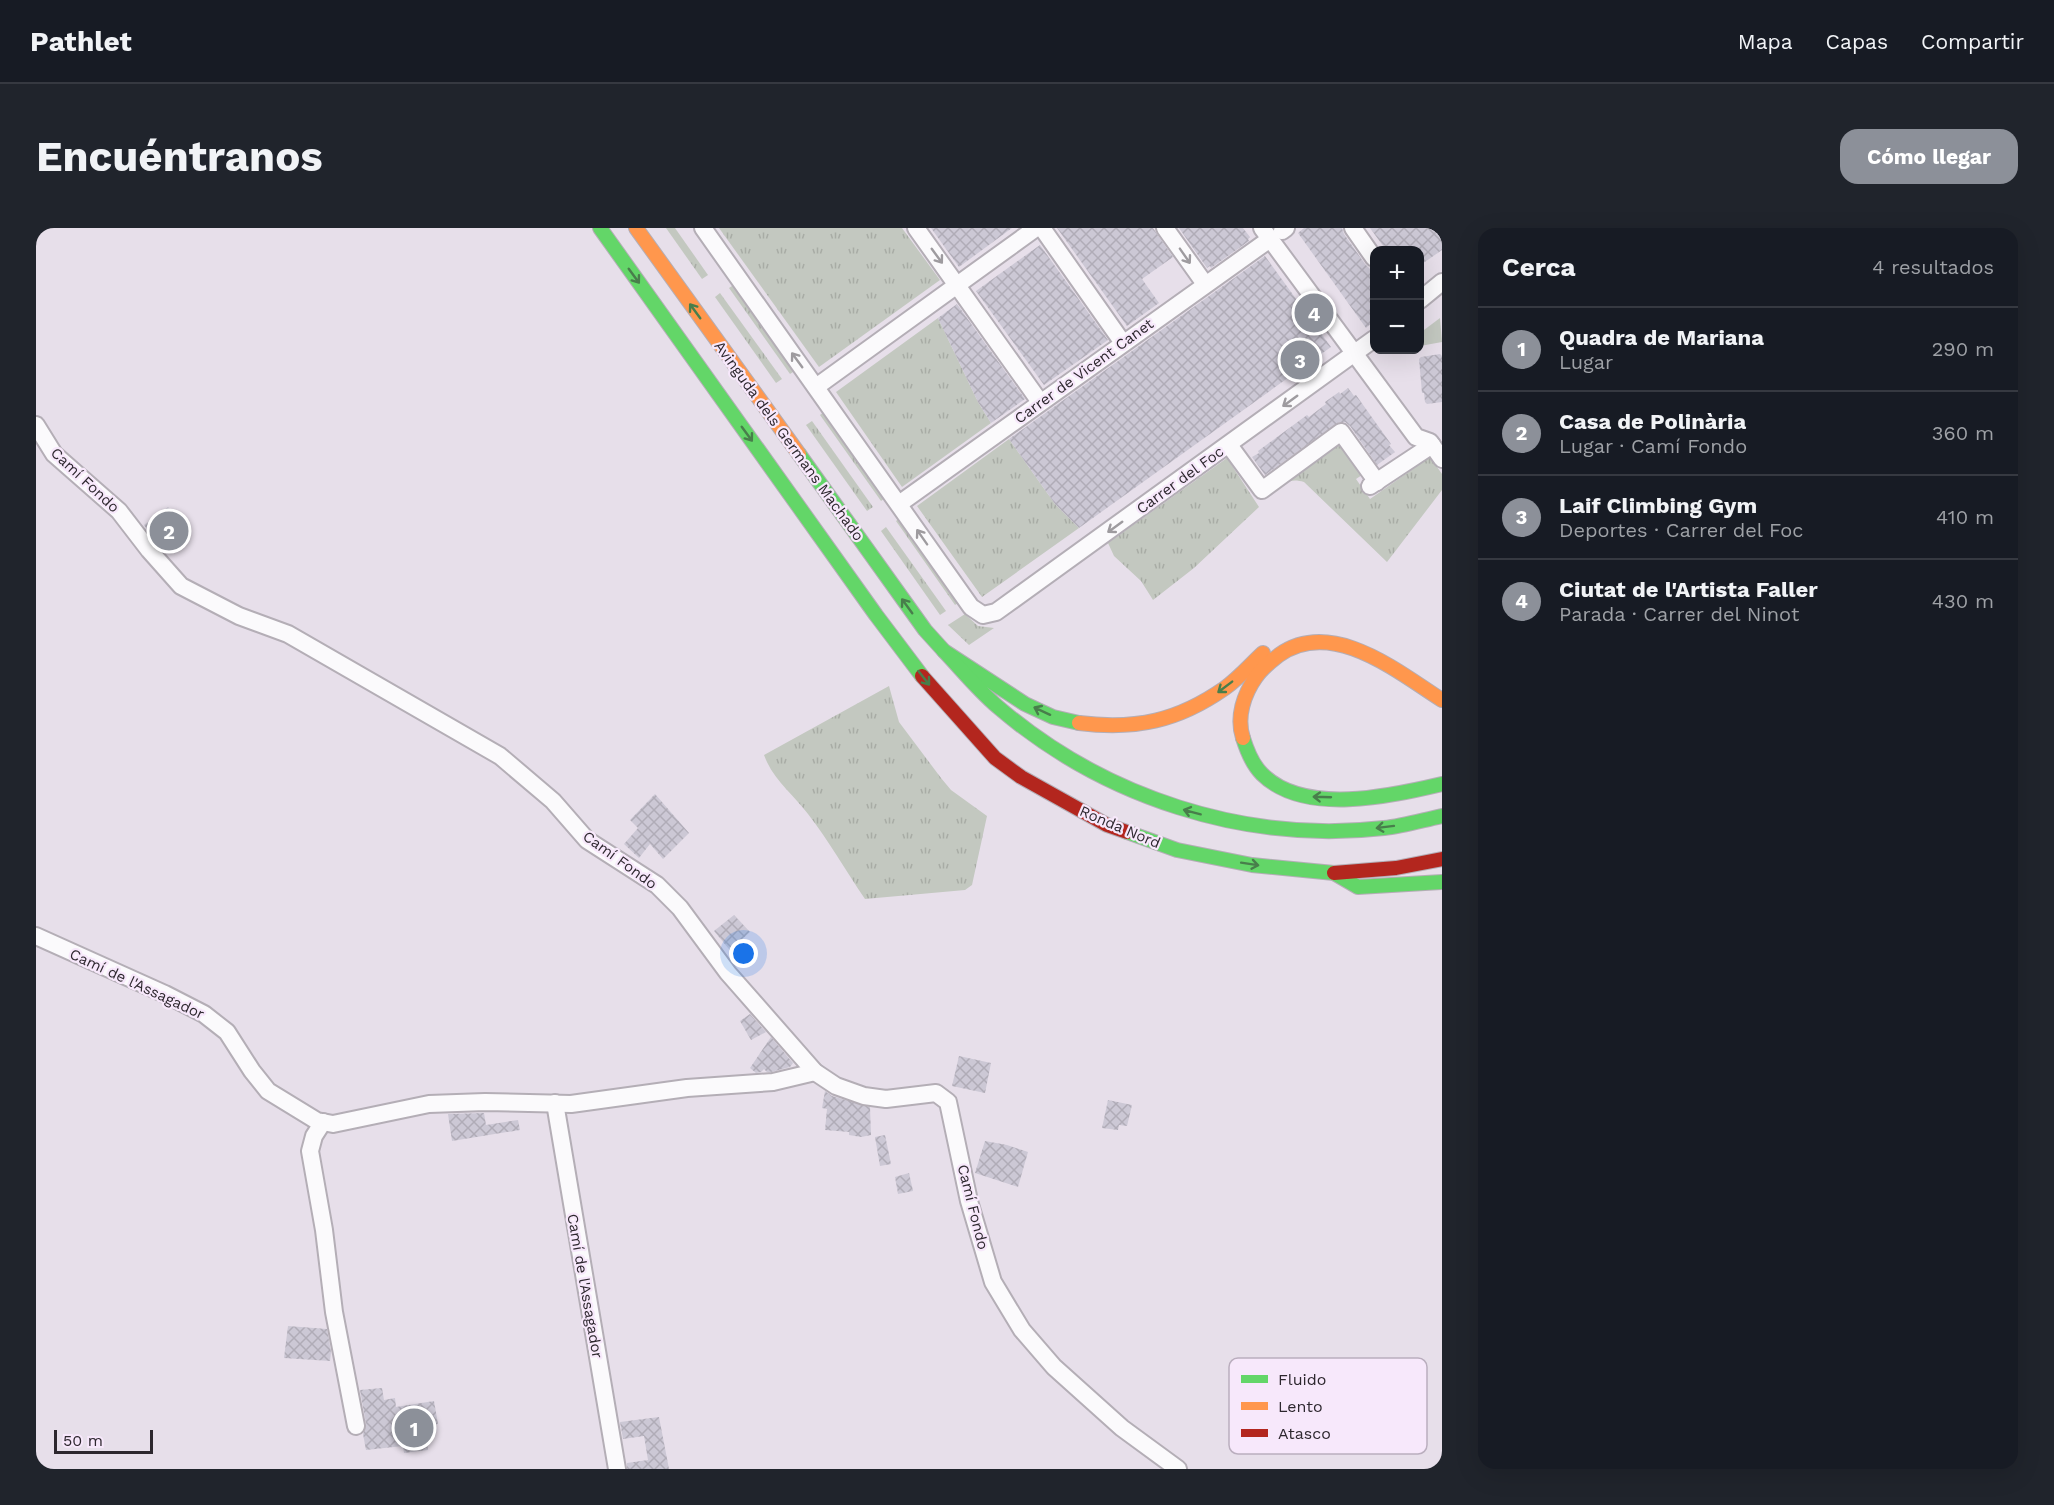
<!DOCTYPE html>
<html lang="es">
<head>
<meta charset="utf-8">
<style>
  :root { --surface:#171b24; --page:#20242c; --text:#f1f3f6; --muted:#9ea1a6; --line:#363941; --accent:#8c9099 }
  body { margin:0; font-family:"Work Sans",sans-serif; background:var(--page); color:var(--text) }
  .controls { position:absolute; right:18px; top:18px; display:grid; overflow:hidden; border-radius:12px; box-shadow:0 6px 24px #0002 }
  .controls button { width:54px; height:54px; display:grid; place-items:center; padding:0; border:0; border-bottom:2px solid var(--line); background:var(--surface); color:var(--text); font:30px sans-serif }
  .scale { position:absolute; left:18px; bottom:15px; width:99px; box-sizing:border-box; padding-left:6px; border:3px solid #2d272e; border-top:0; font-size:16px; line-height:21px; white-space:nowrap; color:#2d272e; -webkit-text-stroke:4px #f7e8fb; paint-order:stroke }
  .you { position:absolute; left:708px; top:726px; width:21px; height:21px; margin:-15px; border:4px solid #fff; border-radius:50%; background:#1a73e8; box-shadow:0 0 0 9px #1a73e833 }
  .badge { display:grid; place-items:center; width:39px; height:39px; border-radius:50%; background:var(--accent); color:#fff; font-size:20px; font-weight:700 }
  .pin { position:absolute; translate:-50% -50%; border:3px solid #fff; box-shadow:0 2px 6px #0006 }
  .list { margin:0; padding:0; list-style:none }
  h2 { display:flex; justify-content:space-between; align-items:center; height:78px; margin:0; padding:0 24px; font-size:26px }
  h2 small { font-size:20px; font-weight:400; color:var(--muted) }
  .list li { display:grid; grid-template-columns:39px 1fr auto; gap:18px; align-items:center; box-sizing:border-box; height:84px; padding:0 24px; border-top:2px solid var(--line) }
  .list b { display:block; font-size:22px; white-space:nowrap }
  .list p { margin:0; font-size:20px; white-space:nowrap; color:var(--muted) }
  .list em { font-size:20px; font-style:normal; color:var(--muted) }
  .map { position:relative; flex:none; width:1406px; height:1241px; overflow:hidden; border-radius:18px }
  header { display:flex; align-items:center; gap:36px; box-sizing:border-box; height:84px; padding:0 30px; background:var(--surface); border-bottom:2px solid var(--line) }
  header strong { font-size:28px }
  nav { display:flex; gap:33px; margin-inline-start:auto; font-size:21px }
  .intro { display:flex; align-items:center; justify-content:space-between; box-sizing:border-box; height:144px; padding:0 36px }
  h1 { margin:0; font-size:42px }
  .button { padding:15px 27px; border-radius:18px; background:var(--accent); color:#fff; font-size:21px; font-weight:700 }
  main { display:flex; gap:36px; padding:0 36px }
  aside { flex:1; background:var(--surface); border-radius:18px; box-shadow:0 6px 24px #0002 }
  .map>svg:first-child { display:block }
  .grass { fill:url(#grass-tufts) }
  .park { fill:#c3c8c0 }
  .building { fill:url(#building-cross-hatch) }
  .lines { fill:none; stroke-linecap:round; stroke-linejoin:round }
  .street-casing { stroke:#b4aeb6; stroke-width:20 }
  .fast-casing { stroke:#b4aeb6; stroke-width:16 }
  .slow-casing { stroke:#b4aeb6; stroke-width:16 }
  .jam-casing { stroke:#b4aeb6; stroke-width:16 }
  .street { stroke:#fbfafc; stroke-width:16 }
  .fast { stroke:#63d668; stroke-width:14 }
  .slow { stroke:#ff974d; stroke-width:14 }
  .jam { stroke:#b3261e; stroke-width:14 }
  .oneway { stroke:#9e9b9f }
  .oneway2 { stroke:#487e4b }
  .labels { text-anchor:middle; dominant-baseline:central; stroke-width:4.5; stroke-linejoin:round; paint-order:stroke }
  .street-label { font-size:15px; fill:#2d272e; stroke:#f7e8fb }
  .key { fill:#f7e8fb; stroke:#baaebe; stroke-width:1.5 }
  .key-label { font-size:16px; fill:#2d272e }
</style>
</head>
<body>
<header>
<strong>Pathlet</strong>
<nav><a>Mapa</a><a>Capas</a><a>Compartir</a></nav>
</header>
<div class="intro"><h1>Encuéntranos</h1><a class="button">Cómo llegar</a></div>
<main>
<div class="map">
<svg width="1406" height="1241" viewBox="0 0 1406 1241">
  <defs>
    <pattern id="grass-tufts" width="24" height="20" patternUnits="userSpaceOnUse" patternTransform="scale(1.5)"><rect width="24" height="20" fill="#c3c8c0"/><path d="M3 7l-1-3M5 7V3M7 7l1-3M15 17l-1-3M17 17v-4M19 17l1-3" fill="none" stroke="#a8aca5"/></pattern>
    <pattern id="building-cross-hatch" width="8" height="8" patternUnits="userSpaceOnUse" patternTransform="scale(1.5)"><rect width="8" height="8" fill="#ccc8d5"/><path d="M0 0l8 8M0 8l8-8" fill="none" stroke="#b0acb7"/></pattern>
  </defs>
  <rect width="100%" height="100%" fill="#e7dfea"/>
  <g class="grass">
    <path d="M630 0H639L672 47 666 51Z"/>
    <path d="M683 0H866L904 52 783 139Z"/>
    <path d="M699 56 760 142 754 146 693 60Z"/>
    <path d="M684 65 746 151 740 155 679 69Z"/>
    <path d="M902 90 942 174 955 195 866 259 800 164Z"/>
    <path d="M789 183 851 269 845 273 784 187Z"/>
    <path d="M776 193 837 279 831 283 770 197Z"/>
    <path d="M973 211 1019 276 1043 300 946 369 881 278Z"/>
    <path d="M1304 211 1329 245 1320 251 1334 271 1394 229 1406 246V262L1351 334 1268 254C1255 250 1250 254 1240 262L1238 257Z"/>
    <path d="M1191 230 1223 279 1158 340 1117 372 1105 353 1078 328 1072 315Z"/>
    <path d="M865 289 925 373 919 377 860 293Z"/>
    <path d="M850 299 910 383 904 387 845 303Z"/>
    <path d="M929 386 942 398 958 400 933 417 912 397Z"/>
    <path d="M853 458 863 494 905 550 915 562 951 588 936 657 929 662 829 671C810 643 793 613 772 586 757 566 737 552 728 527Z"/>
  </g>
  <path class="park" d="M1404 90 1406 114 1384 118V105Z"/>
  <g class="building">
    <path d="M895 0H976L923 39Z"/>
    <path d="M1021 0H1117L1137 29 1106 51 1123 75 1091 98Z"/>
    <path d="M1143 0H1207L1214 9 1212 11 1213 13 1175 40 1174 38 1171 40Z"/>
    <path d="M1268 0H1306L1308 6 1329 36 1338 45V93L1330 100 1262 5Z"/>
    <path d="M1334 0H1406V22L1383 38V22H1350Z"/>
    <path d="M1004 17 1072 112 1008 157 940 63Z"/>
    <path d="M1229 28 1295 119 1043 300 1019 276 973 211Z"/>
    <path d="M921 76 989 171 955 195 942 174 902 90Z"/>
    <path d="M1404 126 1406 128V174L1391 176 1389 174 1388 165H1386L1383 131 1385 129Z"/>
    <path d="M1312 160 1318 168 1320 167 1355 216 1353 217 1359 224 1341 237 1314 198 1309 194H1303L1229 247 1216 229 1223 225 1222 223 1271 187 1273 189 1290 176 1289 174 1303 164 1304 166Z"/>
    <path d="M132 279 155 301 146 312 144 310 128 323 108 297Z"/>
    <path d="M619 566 653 605 627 631 614 616 603 630 588 616 602 600 594 592Z"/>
    <path d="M698 687 714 704 703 714 708 722 697 726 678 703Z"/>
    <path d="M714 786 730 804 715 812 704 793Z"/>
    <path d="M735 809 757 835 754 839 735 844H731L728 841 725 844 720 845 714 840Z"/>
    <path d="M923 828 955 835 949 865 916 858Z"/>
    <path d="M789 863 796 868 834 879 835 907 825 909 813 907V904L789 902 791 881 786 880Z"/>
    <path d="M1072 872 1096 877 1091 898 1083 897 1082 902 1066 900Z"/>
    <path d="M448 885 450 897 482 892 484 902 416 913 412 886Z"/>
    <path d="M849 907 855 936 844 938 839 909Z"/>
    <path d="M949 913 971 917 992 924 982 959 939 945Z"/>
    <path d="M873 945 877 963 862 966 859 949Z"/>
    <path d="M252 1098 291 1101 295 1124 294 1133 248 1130Z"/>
    <path d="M346 1160 348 1172 359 1170 360 1179 398 1173 402 1196 388 1199 392 1222 368 1225 367 1218 330 1222 327 1206 330 1196 324 1162Z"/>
    <path d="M623 1189 633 1241H591V1235L612 1232 608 1208 587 1211 584 1194Z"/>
  </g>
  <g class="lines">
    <g class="street-casing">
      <g id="street">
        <path d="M667 0 935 379 947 387 960 384 1338 111"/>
        <path d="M880 0 1004 174"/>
        <path d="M1006 0 1087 115"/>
        <path d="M1129 0 1169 56"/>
        <path d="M1226 0 1380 209 1394 214 1406 231"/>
        <path d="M1317 0 1338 30"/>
        <path d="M1246 3 1250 0"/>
        <path d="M1384 72 1406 54"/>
        <path d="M780 159 1000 0"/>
        <path d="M0 197 18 226 83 283 113 322 145 358 203 388 252 406 464 528 517 573 551 612 621 657 644 680 692 745 779 844 800 858 828 868 850 871 900 865 912 874 933 973 957 1054 986 1102 1018 1139 1086 1200 1142 1241"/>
        <path d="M1193 217 1226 262 1305 204 1341 254"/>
        <path d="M1334 258 1396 217"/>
        <path d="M863 276 1234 11"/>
        <path d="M0 708 129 766 168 786 191 804 216 843 232 863 281 893 297 896 393 876 449 874 535 876 651 860 737 854 779 844"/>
        <path d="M519 875 581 1241"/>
        <path d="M287 894 278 908 274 923 288 1002 298 1084 320 1198"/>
      </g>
    </g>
    <g class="fast-casing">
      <g id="fast">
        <path d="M564 0 840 387 886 448"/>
        <path d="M763 226 889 402 908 423 989 476 1017 489 1043 495"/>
        <path d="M908 423C926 442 942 462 962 479 1067 569 1209 616 1348 600 1367 598 1387 592 1406 588"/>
        <path d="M1207 510C1211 523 1216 536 1226 546 1268 588 1355 568 1406 556"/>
        <path d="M1091 604 1141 622 1216 637 1298 645 1322 659 1406 654"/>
      </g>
    </g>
    <g class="slow-casing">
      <g id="slow">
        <path d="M600 0 763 226"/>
        <path d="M1043 495C1100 502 1142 493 1189 460 1203 450 1215 436 1227 425"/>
        <path d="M1207 510C1200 489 1208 466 1220 449 1226 440 1234 434 1243 427 1296 389 1362 444 1406 472"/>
      </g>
    </g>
    <g class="jam-casing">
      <g id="jam">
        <path d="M886 448 959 530 985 549 1071 597 1091 604"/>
        <path d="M1298 645 1360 640 1406 631"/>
      </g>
    </g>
    <use href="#street" class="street"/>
    <use href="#fast" class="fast"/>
    <use href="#slow" class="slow"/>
    <use href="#jam" class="jam"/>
  </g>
  <defs><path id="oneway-shaft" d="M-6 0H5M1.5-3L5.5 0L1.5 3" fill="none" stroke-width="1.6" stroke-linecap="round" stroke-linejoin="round" transform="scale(1.5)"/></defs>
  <g class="oneway">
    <use href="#oneway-shaft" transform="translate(901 28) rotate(54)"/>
    <use href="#oneway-shaft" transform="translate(1149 28) rotate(55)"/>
    <use href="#oneway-shaft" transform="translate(761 132) rotate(-126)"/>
    <use href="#oneway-shaft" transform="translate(1254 173) rotate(144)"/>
    <use href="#oneway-shaft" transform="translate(1079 299) rotate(144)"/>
    <use href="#oneway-shaft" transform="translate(886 309) rotate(-125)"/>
  </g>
  <g class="oneway2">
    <use href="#oneway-shaft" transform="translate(598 48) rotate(54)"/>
    <use href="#oneway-shaft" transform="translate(659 83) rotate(-126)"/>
    <use href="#oneway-shaft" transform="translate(711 206) rotate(54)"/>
    <use href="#oneway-shaft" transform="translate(871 378) rotate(-126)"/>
    <use href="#oneway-shaft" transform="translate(888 450) rotate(52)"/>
    <use href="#oneway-shaft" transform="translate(1189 459) rotate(143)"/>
    <use href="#oneway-shaft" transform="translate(1006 483) rotate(-155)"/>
    <use href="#oneway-shaft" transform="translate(1286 569) rotate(-178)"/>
    <use href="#oneway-shaft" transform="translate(1156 584) rotate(-165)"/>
    <use href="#oneway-shaft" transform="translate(1349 599) rotate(173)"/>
    <use href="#oneway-shaft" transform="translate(1214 636) rotate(9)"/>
  </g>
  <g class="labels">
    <g class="street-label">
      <text transform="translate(1048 143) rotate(-36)">Carrer de Vicent Canet</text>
      <text transform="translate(753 213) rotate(54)">Avinguda dels Germans Machado</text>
      <text transform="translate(49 252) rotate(43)">Camí Fondo</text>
      <text transform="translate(1144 252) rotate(-36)">Carrer del Foc</text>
      <text transform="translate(1084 599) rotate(23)">Ronda Nord</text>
      <text transform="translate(584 632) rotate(36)">Camí Fondo</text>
      <text transform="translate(101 756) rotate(25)">Camí de l'Assagador</text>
      <text transform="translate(937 979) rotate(76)">Camí Fondo</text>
      <text transform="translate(549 1058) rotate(80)">Camí de l'Assagador</text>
    </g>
  </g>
  <rect x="1193" y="1130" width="198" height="96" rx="9" class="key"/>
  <rect x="1205" y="1147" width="27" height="8" fill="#63d668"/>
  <rect x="1205" y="1174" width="27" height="8" fill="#ff974d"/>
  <rect x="1205" y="1201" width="27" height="8" fill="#b3261e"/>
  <g class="key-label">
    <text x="1242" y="1157">Fluido</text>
    <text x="1242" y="1184">Lento</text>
    <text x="1242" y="1211">Atasco</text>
  </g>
</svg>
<div class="controls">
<button>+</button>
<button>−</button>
</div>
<div class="scale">50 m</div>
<div class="you"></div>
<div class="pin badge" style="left:378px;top:1200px">1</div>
<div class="pin badge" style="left:133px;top:303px">2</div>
<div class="pin badge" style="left:1264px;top:132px">3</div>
<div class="pin badge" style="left:1278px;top:85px">4</div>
</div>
<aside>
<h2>Cerca<small>4 resultados</small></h2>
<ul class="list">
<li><span class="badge">1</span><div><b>Quadra de Mariana</b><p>Lugar</p></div><em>290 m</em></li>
<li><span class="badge">2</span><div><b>Casa de Polinària</b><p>Lugar · Camí Fondo</p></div><em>360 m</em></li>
<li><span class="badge">3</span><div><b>Laif Climbing Gym</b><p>Deportes · Carrer del Foc</p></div><em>410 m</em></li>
<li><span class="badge">4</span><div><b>Ciutat de l'Artista Faller</b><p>Parada · Carrer del Ninot</p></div><em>430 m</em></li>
</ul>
</aside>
</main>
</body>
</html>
